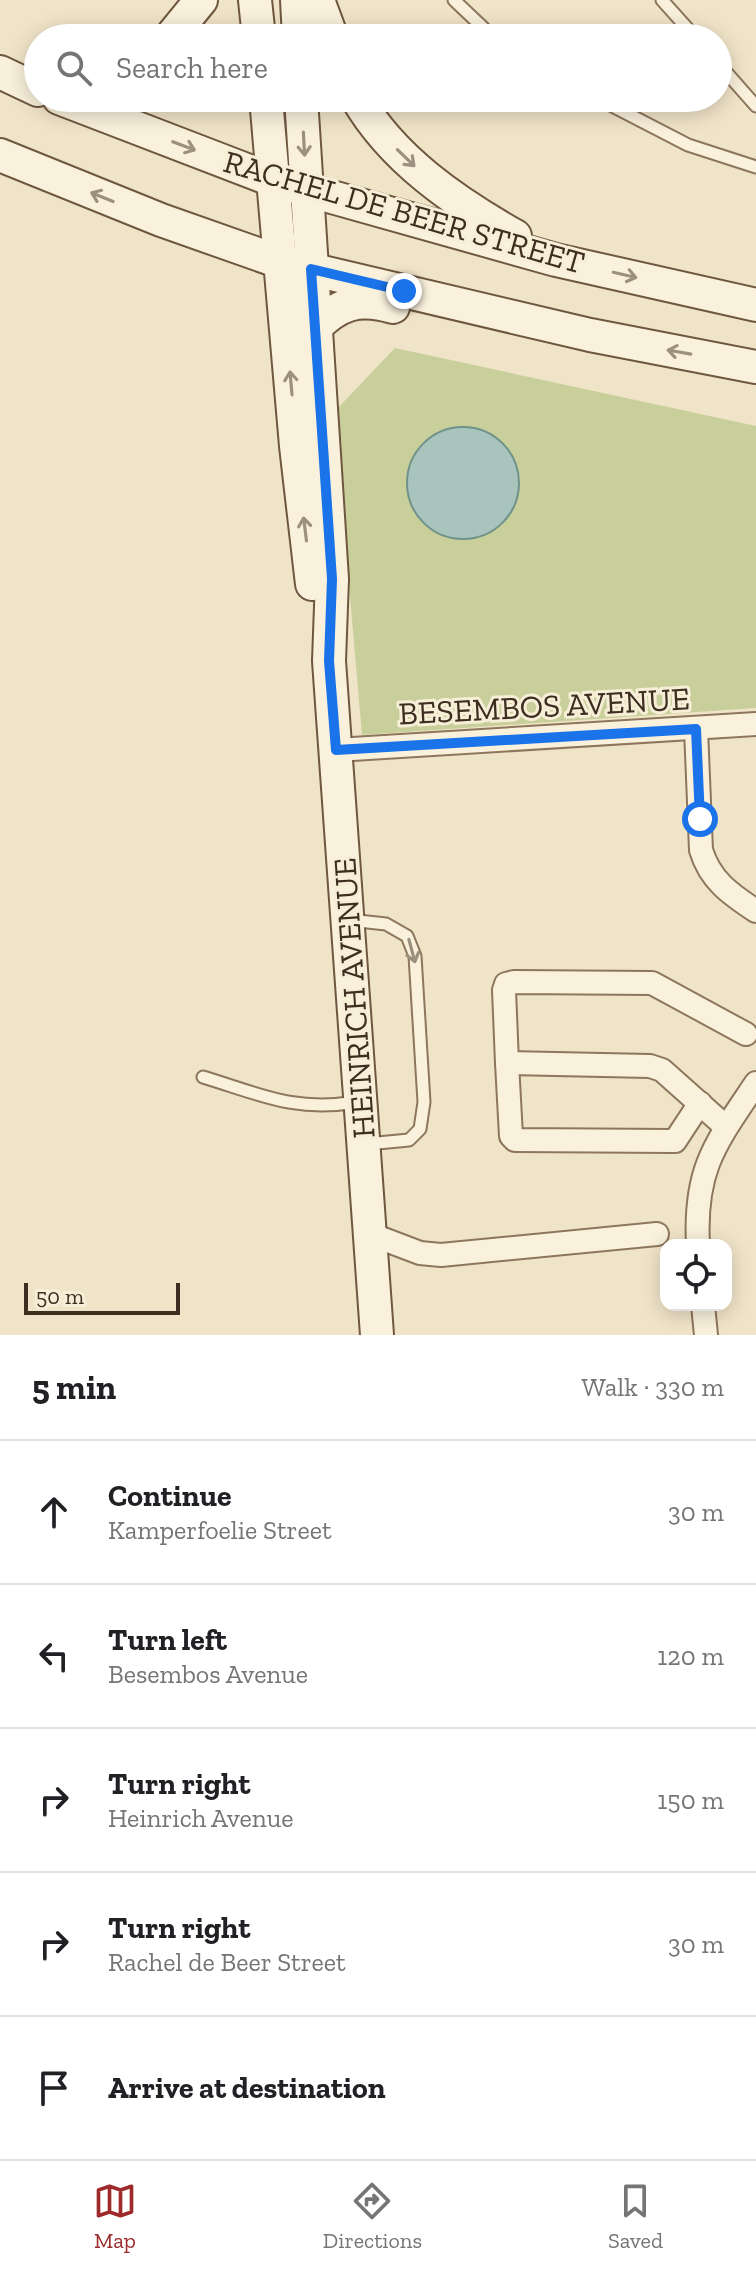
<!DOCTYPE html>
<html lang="en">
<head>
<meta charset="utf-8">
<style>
  :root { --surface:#fff; --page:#f6f6f6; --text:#202124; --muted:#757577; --line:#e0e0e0; --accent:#9e2a2b }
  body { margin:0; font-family:"Zilla Slab",serif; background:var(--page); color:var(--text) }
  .controls { position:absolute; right:24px; bottom:24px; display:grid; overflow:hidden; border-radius:16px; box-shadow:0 4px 20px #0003 }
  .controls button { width:72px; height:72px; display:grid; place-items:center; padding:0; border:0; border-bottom:2px solid var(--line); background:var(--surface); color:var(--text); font:40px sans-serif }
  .scale { position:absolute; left:24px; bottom:20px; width:156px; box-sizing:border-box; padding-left:8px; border:4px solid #3d2e20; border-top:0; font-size:22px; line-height:28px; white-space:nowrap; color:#3d2e20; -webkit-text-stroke:6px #f7eed8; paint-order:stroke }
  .stop { position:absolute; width:24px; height:24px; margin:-18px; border:6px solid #1a73e8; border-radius:50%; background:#fff }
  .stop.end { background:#1a73e8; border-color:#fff; box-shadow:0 2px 8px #0008 }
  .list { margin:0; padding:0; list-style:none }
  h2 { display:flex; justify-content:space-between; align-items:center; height:104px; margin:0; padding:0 32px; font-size:34px }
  h2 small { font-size:26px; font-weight:400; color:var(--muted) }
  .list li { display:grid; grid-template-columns:52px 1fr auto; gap:24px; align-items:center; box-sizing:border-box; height:144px; padding:0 32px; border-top:2px solid var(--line) }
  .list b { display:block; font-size:30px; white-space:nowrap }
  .list p { margin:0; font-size:26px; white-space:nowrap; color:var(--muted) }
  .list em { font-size:26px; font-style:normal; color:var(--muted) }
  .icon { flex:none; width:44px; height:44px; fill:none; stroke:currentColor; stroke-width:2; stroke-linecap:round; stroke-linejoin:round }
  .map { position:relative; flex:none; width:756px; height:1335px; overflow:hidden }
  .search { position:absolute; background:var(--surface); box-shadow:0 4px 20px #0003; left:24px; right:24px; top:24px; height:88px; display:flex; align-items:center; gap:20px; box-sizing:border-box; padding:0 28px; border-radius:44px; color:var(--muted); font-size:30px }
  .sheet { height:824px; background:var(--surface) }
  nav { display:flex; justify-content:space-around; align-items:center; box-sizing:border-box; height:112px; border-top:2px solid var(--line); background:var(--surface); font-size:22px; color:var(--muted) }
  nav a { display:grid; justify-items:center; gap:4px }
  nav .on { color:var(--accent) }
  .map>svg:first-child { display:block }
  .green { fill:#c9cf9b }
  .water { fill:#a9c4bc; stroke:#6f938a; stroke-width:2 }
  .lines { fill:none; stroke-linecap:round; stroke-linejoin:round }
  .lane-casing { stroke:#8d765c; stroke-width:15 }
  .street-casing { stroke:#8d765c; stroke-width:26 }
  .secondary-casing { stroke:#6f573f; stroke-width:36 }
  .lane { stroke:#faf1dc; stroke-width:11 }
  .street { stroke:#faf1dc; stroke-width:22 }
  .secondary { stroke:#faf1dc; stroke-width:32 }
  .oneway { stroke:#9c907e }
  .route { stroke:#1a73e8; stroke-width:10 }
  .labels { text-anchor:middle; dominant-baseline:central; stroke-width:6; stroke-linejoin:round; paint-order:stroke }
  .street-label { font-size:32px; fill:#3d2e20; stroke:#f7eed8 }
</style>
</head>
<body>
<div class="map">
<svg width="756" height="1335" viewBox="0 0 756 1335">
  <rect width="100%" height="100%" fill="#f0e4c8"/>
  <path class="green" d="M395 348 756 426V708L362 735 334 412Z"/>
  <circle class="water" cx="463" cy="483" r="56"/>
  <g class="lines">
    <g class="lane-casing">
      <g id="lane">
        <path d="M454 0 494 38"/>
        <path d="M662 0 696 38"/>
        <path d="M718 63 756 106"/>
        <path d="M597 98 688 145 756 167"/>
        <path d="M349 920 386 924 407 936 415 956 424 1102 420 1129 409 1140 367 1144"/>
        <path d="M203 1077C262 1095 294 1112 357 1102"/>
      </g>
    </g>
    <g class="street-casing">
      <g id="street">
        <path d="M696 729 701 850C710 880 730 894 756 911"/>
        <path d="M336 750 756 724"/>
        <path d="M507 1063 511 1136 515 1140 675 1141 700 1103"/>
        <path d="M726 1127 662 1070 650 1066 507 1063 504 990 506 984 514 982 652 983 746 1034"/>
        <path d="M370 1234 420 1253 441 1255 657 1234"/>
        <path d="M698 1245C694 1169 715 1144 756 1083"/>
        <path d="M703 1305 706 1335"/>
      </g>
    </g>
    <g class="secondary-casing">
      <g id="secondary">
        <path d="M255 0 259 38"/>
        <path d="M297 0 299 38"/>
        <path d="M318 0 332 38"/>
        <path d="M170 38 201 0"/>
        <path d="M0 72 38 90"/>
        <path d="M59 98 275 181 556 260 756 305"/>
        <path d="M266 98 296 446 312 584"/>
        <path d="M301 98 332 579 329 661 377 1335"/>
        <path d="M357 98C392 159 455 202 515 236"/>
        <path d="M0 155 161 220 280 262 590 335 756 367"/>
        <path d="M314 329C338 303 360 297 393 307"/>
      </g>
    </g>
    <use href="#lane" class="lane"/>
    <use href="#street" class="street"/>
    <use href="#secondary" class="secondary"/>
  </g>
  <defs><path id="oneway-shaft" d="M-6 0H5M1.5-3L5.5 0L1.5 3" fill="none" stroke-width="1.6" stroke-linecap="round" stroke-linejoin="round" transform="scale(2)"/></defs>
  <g class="oneway">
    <use href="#oneway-shaft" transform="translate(304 144) rotate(87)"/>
    <use href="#oneway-shaft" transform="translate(184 146) rotate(21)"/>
    <use href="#oneway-shaft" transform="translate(406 158) rotate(44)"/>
    <use href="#oneway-shaft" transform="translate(102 197) rotate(-158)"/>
    <use href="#oneway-shaft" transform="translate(625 275) rotate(13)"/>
    <use href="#oneway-shaft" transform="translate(679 352) rotate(-170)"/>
    <use href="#oneway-shaft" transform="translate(291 383) rotate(-95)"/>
    <use href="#oneway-shaft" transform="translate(305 529) rotate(-97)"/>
    <use href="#oneway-shaft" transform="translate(412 951) rotate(75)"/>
  </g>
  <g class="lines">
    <path class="route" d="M404 291 311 269 332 579 329 661 336 750 696 729 700 819"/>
  </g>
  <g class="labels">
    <g class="street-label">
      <text transform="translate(404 212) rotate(16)">RACHEL DE BEER STREET</text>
      <text transform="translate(544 706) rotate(-3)">BESEMBOS AVENUE</text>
      <text transform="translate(354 998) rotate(-94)">HEINRICH AVENUE</text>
    </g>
  </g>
</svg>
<div class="controls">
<button><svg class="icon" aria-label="locate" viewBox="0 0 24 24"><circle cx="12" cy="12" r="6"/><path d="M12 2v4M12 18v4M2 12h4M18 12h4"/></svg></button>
</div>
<div class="scale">50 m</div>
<div class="stop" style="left:700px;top:819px"></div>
<div class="stop end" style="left:404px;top:291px"></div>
<div class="search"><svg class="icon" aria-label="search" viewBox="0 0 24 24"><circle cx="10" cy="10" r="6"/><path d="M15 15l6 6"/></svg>Search here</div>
</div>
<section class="sheet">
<h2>5 min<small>Walk · 330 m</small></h2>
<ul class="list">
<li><svg class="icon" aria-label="ahead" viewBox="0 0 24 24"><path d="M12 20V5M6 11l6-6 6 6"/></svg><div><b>Continue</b><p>Kamperfoelie Street</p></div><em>30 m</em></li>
<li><svg class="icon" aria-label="left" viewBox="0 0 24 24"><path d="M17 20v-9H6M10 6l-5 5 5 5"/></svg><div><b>Turn left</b><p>Besembos Avenue</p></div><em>120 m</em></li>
<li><svg class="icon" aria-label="right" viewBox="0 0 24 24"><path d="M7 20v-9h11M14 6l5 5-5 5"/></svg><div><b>Turn right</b><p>Heinrich Avenue</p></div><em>150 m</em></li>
<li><svg class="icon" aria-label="right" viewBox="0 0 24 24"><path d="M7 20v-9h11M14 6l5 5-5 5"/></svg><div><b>Turn right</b><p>Rachel de Beer Street</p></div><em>30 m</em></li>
<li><svg class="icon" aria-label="arrive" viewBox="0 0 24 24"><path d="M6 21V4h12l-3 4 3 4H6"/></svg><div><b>Arrive at destination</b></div></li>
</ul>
</section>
<nav>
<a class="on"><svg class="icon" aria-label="map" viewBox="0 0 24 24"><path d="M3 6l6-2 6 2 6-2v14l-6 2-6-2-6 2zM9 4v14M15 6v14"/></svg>Map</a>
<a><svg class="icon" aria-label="directions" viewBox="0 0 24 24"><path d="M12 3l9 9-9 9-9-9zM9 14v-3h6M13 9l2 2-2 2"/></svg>Directions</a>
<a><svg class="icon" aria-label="saved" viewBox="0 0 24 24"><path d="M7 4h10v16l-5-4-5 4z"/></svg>Saved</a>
</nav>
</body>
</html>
